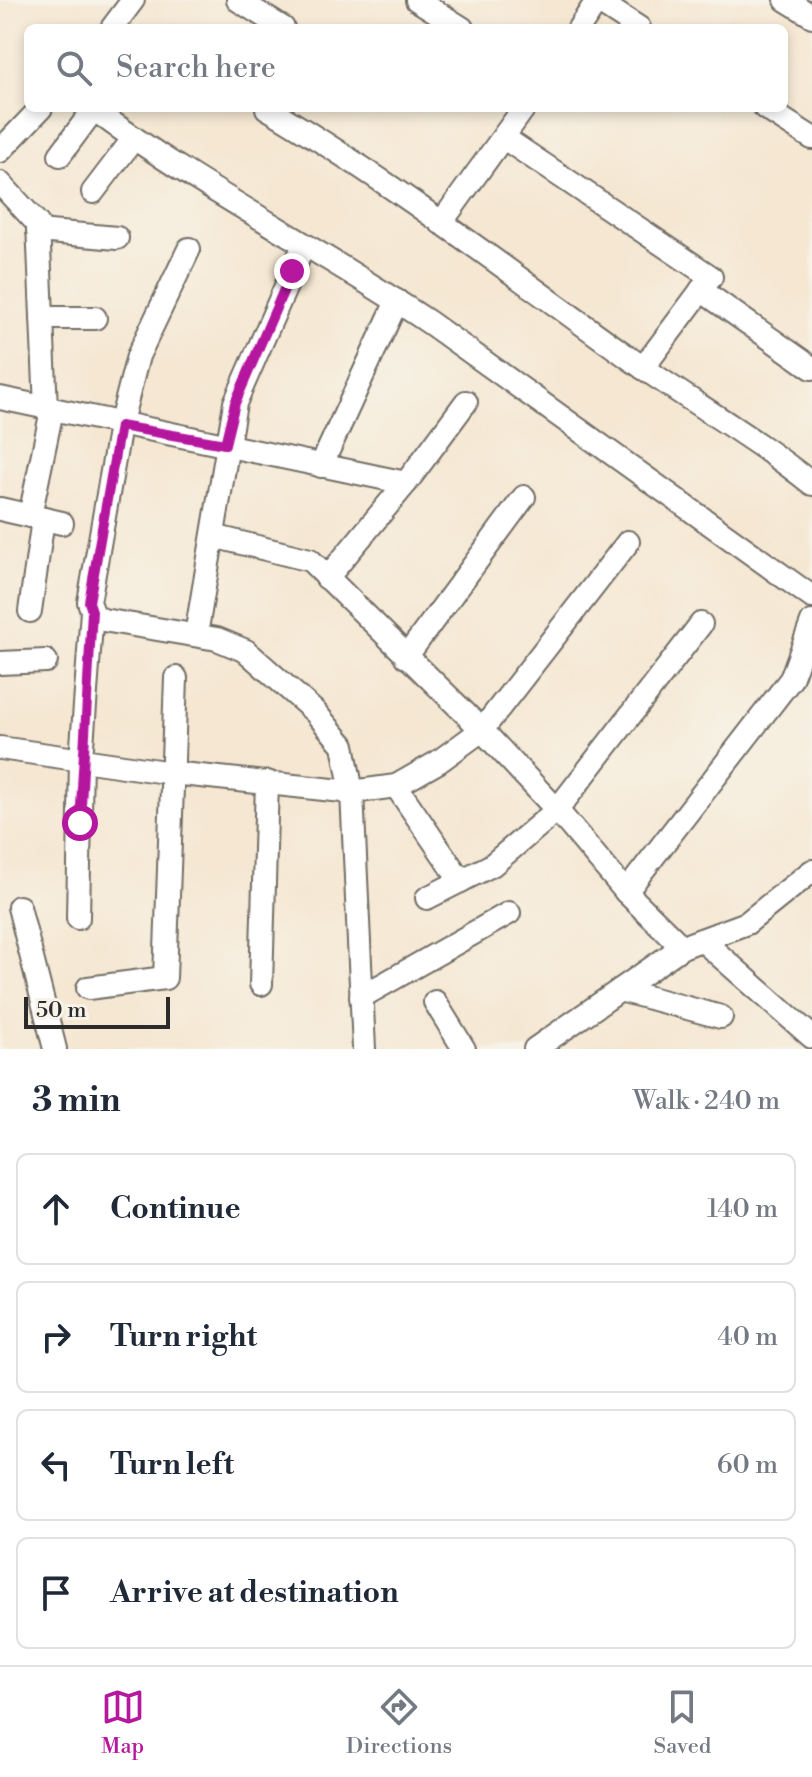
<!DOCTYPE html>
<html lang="en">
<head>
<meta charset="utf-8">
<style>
  :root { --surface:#fff; --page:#f6f6f7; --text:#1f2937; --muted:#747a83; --line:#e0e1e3; --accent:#b5179e }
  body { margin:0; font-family:"Libre Bodoni",serif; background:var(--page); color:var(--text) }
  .scale { position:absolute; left:24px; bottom:20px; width:146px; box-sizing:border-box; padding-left:8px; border:4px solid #2b2b2b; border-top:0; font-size:22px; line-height:28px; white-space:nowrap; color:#2b2b2b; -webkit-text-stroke:6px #f7f3e8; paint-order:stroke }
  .stop { position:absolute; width:24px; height:24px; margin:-18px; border:6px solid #b5179e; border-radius:50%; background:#fff }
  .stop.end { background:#b5179e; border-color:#fff; box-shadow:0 2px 8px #0008 }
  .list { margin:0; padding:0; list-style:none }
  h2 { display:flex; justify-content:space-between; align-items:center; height:104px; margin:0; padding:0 32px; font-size:34px }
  h2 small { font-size:26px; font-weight:400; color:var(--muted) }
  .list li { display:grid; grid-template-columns:52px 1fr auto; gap:24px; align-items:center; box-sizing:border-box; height:112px; margin:0 16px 16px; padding:0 16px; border:2px solid var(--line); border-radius:12px }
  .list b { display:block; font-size:30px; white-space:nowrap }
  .list em { font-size:26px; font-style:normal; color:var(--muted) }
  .icon { flex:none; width:44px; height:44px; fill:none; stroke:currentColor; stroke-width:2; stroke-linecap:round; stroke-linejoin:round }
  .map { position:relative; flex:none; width:812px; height:1049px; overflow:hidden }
  .search { position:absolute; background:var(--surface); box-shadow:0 4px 12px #0003; left:24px; right:24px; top:24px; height:88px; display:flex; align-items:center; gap:20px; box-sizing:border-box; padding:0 28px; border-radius:12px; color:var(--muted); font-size:30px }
  .sheet { height:616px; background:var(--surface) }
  nav { display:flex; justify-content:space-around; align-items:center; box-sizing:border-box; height:112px; border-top:2px solid var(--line); background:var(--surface); font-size:22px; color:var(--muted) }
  nav a { display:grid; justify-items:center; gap:4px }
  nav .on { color:var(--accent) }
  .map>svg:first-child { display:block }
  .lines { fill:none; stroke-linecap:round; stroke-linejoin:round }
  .minor-casing { stroke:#726d65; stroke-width:26 }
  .minor { stroke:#fff; stroke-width:22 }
  .route { stroke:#b5179e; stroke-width:10 }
</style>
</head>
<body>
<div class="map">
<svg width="812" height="1049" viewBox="0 0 812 1049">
  <rect width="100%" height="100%" fill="#f7f3e8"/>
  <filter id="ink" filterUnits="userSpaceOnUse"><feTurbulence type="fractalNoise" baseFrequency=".0125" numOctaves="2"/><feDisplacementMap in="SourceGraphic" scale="16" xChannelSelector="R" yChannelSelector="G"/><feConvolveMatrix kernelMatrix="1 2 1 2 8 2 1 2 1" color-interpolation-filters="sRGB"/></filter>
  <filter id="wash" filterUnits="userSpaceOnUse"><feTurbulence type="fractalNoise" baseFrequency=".006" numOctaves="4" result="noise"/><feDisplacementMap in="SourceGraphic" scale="32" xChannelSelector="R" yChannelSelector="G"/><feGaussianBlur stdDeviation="1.8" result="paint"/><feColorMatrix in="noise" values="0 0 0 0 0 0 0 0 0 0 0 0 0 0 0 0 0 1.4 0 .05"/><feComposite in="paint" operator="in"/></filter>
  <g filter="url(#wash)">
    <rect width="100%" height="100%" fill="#f5e7d2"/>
  </g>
  <g filter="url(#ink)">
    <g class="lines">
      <g class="minor-casing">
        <g id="minor">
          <path d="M238 0 283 28"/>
          <path d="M417 0 462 28"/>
          <path d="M596 0 639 28"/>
          <path d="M786 0 812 16"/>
          <path d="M112 28 133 0"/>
          <path d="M579 28 597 1"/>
          <path d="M92 108C199 188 320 249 430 323L812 597"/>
          <path d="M267 108C394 183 512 274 632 360 691 402 755 438 812 484"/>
          <path d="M765 108 812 138"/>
          <path d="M504 138 711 277 643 368"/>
          <path d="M0 151 41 108"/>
          <path d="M60 155 94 109"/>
          <path d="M0 183 38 224 46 409"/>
          <path d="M93 192 134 138"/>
          <path d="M441 223 524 108"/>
          <path d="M38 231 117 238"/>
          <path d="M189 249 138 356 120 426 89 602 94 615 103 620 217 639 246 651 315 712 343 745 352 792 364 1049"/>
          <path d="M701 290 812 368"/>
          <path d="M42 318H95"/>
          <path d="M0 398 406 483"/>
          <path d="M321 466 397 301"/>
          <path d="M0 509 62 523"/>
          <path d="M30 516 52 410"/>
          <path d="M213 536 310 560 482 730 557 810 626 892 682 947"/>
          <path d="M327 578 406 483 466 402"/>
          <path d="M30 611 43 519"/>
          <path d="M196 635 235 403 304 245"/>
          <path d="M406 657 524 497"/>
          <path d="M0 663 46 661"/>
          <path d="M0 748 172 773 352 792 396 786 438 762 482 730 628 542"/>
          <path d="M396 786 461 881"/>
          <path d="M626 892 791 679 812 622"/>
          <path d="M427 898 492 865 557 810 701 624"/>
          <path d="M19 907 55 1049"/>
          <path d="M78 918 81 759 92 611"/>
          <path d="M702 940 812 1037"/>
          <path d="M261 984 267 782"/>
          <path d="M88 988 165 978 176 678"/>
          <path d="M620 990 721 1017"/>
          <path d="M361 997 509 913"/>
          <path d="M435 1002 464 1049"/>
          <path d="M535 1049 682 947 747 923 812 871"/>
        </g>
      </g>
      <use href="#minor" class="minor"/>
    </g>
  </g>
  <g class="lines" filter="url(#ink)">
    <path class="route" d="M80 823 92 611 89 602 120 426 225 444 235 403 292 271"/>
  </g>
</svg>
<div class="scale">50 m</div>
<div class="stop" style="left:80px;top:823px"></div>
<div class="stop end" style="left:292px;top:271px"></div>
<div class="search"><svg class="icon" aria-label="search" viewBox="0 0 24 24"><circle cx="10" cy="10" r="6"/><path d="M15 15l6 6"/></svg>Search here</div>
</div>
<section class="sheet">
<h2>3 min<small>Walk · 240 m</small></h2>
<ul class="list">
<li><svg class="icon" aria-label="ahead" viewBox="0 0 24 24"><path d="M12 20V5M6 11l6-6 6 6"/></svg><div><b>Continue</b></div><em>140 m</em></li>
<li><svg class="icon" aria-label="right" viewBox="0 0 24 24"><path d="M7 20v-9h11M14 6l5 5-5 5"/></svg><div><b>Turn right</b></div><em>40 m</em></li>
<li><svg class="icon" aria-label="left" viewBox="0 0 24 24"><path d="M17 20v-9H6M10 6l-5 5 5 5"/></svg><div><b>Turn left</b></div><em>60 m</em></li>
<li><svg class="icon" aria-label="arrive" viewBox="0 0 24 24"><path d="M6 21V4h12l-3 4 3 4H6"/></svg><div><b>Arrive at destination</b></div></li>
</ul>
</section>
<nav>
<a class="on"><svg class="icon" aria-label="map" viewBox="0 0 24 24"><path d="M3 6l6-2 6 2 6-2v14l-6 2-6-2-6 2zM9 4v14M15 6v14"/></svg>Map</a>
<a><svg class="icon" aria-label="directions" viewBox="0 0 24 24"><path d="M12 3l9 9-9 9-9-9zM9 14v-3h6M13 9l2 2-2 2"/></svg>Directions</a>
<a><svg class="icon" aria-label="saved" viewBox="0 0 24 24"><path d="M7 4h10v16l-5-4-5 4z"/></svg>Saved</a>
</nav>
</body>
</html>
